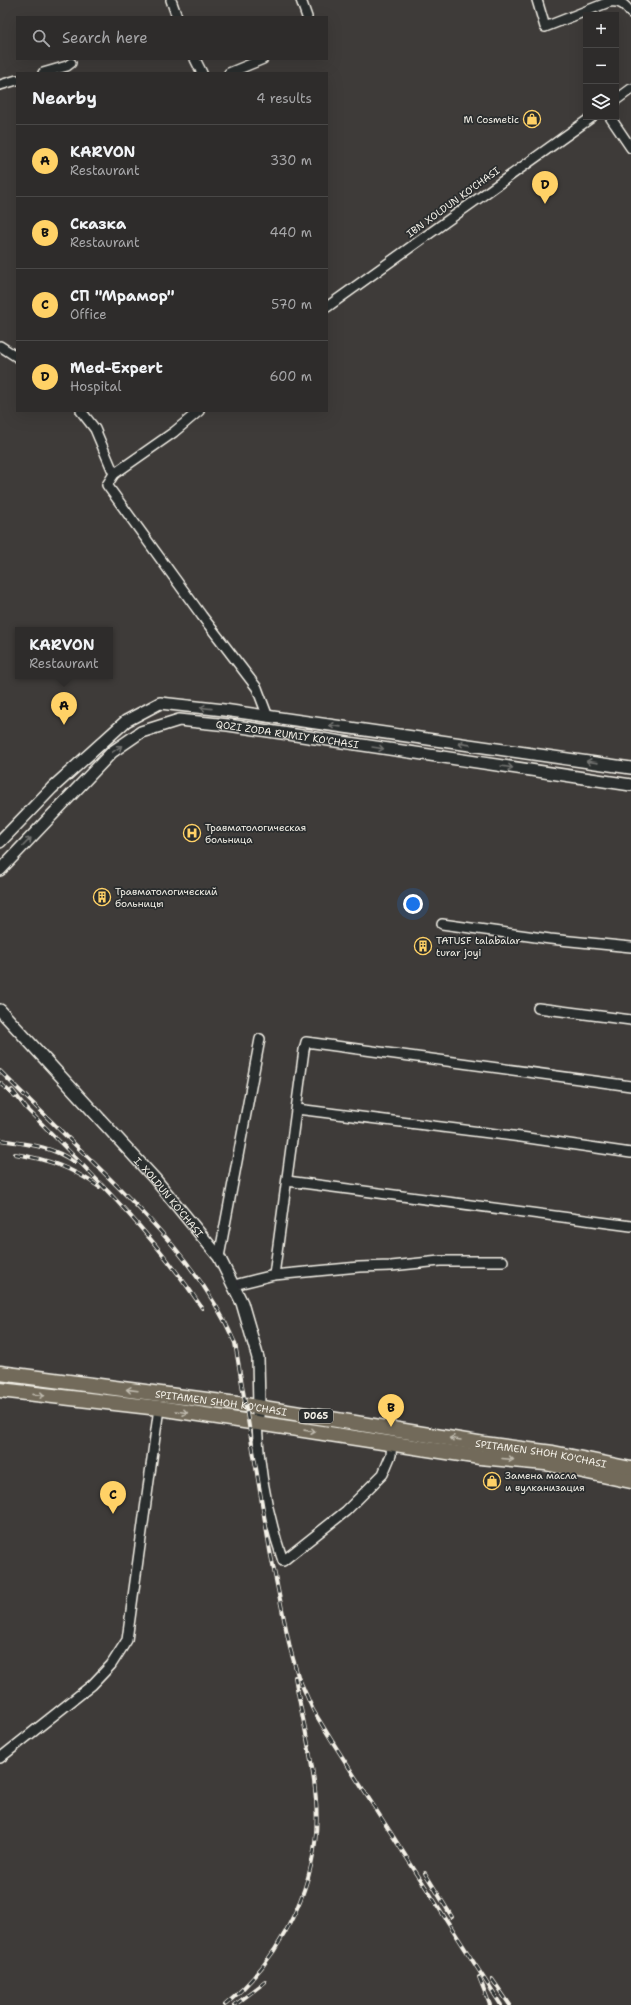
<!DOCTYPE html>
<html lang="en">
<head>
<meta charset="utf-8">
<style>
  :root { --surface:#2e2c2b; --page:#3a3837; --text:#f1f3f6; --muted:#a7a7a9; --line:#494847; --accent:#ffd166 }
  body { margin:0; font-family:"Shantell Sans",sans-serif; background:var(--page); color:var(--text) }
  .controls { position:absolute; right:12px; top:12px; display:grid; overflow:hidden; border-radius:0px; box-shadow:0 4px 16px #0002 }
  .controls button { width:36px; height:36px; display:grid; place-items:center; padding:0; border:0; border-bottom:1px solid var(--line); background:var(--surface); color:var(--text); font:20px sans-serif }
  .you { position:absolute; left:413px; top:904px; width:14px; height:14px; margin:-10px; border:3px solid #fff; border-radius:50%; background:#1a73e8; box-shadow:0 0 0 6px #1a73e833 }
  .badge { display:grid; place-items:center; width:26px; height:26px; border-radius:50%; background:var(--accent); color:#111; font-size:13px; font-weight:700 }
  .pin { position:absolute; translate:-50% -33px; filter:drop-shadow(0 1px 2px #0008) }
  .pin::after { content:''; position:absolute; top:21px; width:14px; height:12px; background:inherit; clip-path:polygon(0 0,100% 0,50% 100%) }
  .popup { position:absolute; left:15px; top:627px; width:98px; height:52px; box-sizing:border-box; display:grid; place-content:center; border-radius:0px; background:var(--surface); filter:drop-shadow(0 1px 3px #0005); font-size:13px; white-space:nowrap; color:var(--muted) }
  .popup b { font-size:15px; color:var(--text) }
  .popup::after { content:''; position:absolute; left:50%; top:100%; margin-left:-8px; border:8px solid transparent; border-top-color:var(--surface) }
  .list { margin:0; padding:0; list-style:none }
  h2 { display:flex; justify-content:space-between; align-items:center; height:52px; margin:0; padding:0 16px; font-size:17px }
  h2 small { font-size:13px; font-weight:400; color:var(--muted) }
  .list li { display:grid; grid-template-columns:26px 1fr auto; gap:12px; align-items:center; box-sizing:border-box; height:72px; padding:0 16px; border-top:1px solid var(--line) }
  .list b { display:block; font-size:15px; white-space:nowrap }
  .list p { margin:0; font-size:13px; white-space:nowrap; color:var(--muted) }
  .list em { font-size:13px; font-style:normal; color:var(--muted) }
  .icon { flex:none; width:22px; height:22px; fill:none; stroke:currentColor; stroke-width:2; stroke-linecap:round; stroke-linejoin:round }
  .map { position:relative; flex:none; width:631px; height:2005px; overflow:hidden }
  .search { position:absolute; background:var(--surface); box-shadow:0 4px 16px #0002; left:16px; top:16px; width:312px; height:44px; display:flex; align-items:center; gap:10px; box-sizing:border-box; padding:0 14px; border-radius:0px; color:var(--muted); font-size:15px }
  .panel { position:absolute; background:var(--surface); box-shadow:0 4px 16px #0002; left:16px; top:72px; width:312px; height:340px; border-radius:0px }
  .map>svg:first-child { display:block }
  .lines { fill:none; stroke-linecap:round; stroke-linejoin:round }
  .minor-casing { stroke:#f4f1e8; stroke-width:12 }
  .tertiary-casing { stroke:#f4f1e8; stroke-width:14 }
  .primary-casing { stroke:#f4f1e8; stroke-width:17 }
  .minor { stroke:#2a2d2e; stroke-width:9 }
  .tertiary { stroke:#2a2d2e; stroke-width:11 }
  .primary { stroke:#726b5a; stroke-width:14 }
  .rail-casing { stroke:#f4f1e8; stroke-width:4 }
  .rail { stroke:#2a2d2e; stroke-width:2.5; stroke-dasharray:8; stroke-linecap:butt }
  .oneway { stroke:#71726f }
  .oneway2 { stroke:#c0bbaf }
  .labels { text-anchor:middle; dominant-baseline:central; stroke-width:3.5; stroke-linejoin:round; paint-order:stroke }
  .shield { fill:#2a2d2e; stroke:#b7b6b0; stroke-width:1 }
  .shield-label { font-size:9px; font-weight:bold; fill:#f4f1e8 }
  .poi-label { font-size:10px; fill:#f4f1e8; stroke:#2a2d2e; text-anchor:start }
  .street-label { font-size:10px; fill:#f4f1e8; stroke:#2a2d2e }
</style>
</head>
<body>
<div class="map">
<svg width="631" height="2005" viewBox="0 0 631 2005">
  <rect width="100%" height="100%" fill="#3e3b39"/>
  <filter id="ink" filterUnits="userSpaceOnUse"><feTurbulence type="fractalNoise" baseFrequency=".025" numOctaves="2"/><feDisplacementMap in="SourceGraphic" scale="8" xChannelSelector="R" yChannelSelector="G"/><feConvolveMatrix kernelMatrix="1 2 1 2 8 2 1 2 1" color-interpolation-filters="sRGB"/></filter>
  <g filter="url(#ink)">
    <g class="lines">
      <g class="minor-casing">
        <g id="minor">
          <path d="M171 0 177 17"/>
          <path d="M301 0 307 17"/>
          <path d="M537 0 545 27 609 2C621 1 624 4 631 13"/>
          <path d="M195 59 202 73"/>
          <path d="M43 73 67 66 71 63"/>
          <path d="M229 73 263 59"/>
          <path d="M0 85 17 80"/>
          <path d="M616 100 631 89"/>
          <path d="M610 117 631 148"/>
          <path d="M327 307 592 117"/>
          <path d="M0 346 17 357"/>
          <path d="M81 411 95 429 114 474"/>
          <path d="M199 411 174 432 114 474 107 485 202 616 257 688 268 717"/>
          <path d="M442 924 550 939 631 947"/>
          <path d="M538 1008 631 1020"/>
          <path d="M297 1109 521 1137 631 1153"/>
          <path d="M287 1181 631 1226"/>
          <path d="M219 1257 260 1039"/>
          <path d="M274 1275 304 1050 306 1042 631 1086"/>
          <path d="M234 1285 274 1275 359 1267 391 1266 440 1261H503"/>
          <path d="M257 1424C259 1471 268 1517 283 1561L346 1511 383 1474 391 1455 392 1443"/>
          <path d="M0 1758 92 1685 111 1665 127 1640 159 1408"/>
        </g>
      </g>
      <g class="tertiary-casing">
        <g id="tertiary">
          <path d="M0 842 52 788 126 721 160 703 224 710 631 768"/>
          <path id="s1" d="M0 870 112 752 141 732 179 720 228 725 631 785"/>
          <path id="s2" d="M0 1010 155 1179 219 1257 242 1303 258 1358 259 1407 257 1424"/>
        </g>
      </g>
      <g class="primary-casing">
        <g id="primary">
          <path id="s3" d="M0 1373 245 1405 484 1444 553 1453 631 1469"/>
          <path d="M0 1390 159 1408 480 1457 545 1463 631 1481"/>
        </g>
      </g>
      <use href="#minor" class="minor"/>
      <use href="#tertiary" class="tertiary"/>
      <use href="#primary" class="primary"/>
      <g class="rail-casing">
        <g id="rail">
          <path d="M0 1071C31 1102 62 1132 94 1163 149 1217 204 1271 235 1343L270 1551 290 1648 298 1676 313 1710 332 1741 501 2005"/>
          <path d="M0 1083 15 1097"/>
          <path d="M12 1090 26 1108C89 1171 153 1233 202 1308"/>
          <path d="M0 1140C27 1144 52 1146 74 1162"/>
          <path d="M15 1154C47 1159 73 1168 99 1187"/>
          <path d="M425 1873 452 1917"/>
          <path d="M479 1977 490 2005"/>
          <path d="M492 1979 510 2005"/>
          <path d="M225 2005C284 1956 322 1877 316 1800 313 1759 302 1718 295 1677"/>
          <path d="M235 2005 265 1982"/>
        </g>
      </g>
      <use href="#rail" class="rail"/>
    </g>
    <defs><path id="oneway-shaft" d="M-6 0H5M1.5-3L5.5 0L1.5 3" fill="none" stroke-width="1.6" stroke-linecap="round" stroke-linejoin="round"/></defs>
    <g class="oneway">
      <use href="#oneway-shaft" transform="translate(206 708) rotate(-174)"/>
      <use href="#oneway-shaft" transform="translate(335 726) rotate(-172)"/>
      <use href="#oneway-shaft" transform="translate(464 744) rotate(-172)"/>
      <use href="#oneway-shaft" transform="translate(378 748) rotate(9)"/>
      <use href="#oneway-shaft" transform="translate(117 749) rotate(-35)"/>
      <use href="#oneway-shaft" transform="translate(592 762) rotate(-172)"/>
      <use href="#oneway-shaft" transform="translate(507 767) rotate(9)"/>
      <use href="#oneway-shaft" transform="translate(27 842) rotate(-46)"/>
    </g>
    <g class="oneway2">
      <use href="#oneway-shaft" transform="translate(132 1390) rotate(-173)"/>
      <use href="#oneway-shaft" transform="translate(39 1395) rotate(6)"/>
      <use href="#oneway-shaft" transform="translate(182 1412) rotate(9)"/>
      <use href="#oneway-shaft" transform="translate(310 1431) rotate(8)"/>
      <use href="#oneway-shaft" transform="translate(455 1439) rotate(-171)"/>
      <use href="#oneway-shaft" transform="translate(508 1459) rotate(5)"/>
    </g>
  </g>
  <defs>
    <g id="shop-ring" transform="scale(0.9)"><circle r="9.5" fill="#2a2d2e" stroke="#ffd166" stroke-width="1.5"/><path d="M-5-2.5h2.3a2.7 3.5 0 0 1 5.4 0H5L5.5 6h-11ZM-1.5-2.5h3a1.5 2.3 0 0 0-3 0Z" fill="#ffd166"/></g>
    <g id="hospital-ring" transform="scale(0.9)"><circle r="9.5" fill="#2a2d2e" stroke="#ffd166" stroke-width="1.5"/><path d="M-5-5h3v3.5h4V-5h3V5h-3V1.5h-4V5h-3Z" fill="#ffd166"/></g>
    <g id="building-ring" transform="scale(0.9)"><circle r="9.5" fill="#2a2d2e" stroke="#ffd166" stroke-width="1.5"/><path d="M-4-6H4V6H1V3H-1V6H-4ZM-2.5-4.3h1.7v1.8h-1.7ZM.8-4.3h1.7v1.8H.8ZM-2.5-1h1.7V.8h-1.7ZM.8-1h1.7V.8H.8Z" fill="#ffd166"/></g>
  </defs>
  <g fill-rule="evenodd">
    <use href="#shop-ring" x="532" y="119"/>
    <use href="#hospital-ring" x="192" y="833"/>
    <use href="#building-ring" x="102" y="897"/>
    <use href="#building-ring" x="423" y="946"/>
    <use href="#shop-ring" x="492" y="1481"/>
  </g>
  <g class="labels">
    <rect class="shield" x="299" y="1409" width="34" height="14" rx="3"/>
    <g class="shield-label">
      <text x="316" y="1416">D065</text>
    </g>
    <g class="poi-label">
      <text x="519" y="119" text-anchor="end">M Cosmetic</text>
      <text x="205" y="827">Травматологическая<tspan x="205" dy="12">больница</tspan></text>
      <text x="115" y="891">Травматологический<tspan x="115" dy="12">больницы</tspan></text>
      <text x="436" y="940">TATUSF talabalar<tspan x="436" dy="12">turar joyi</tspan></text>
      <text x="505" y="1475">Замена масла<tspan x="505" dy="12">и вулканизация</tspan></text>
    </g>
    <g class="street-label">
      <text transform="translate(453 202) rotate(-36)">IBN XOLDUN KO'CHASI</text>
      <text stroke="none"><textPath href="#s1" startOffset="347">QOZI ZODA RUMIY KO'CHASI</textPath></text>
      <text stroke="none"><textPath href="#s2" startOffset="252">I. XOLDUN KO'CHASI</textPath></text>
      <text stroke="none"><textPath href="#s3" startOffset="223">SPITAMEN SHOH KO'CHASI</textPath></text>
      <text stroke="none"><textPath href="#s3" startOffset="547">SPITAMEN SHOH KO'CHASI</textPath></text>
    </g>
  </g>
</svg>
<div class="controls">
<button>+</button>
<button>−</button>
<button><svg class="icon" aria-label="layers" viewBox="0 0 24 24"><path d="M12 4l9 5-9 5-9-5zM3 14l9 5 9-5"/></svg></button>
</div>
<div class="you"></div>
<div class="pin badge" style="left:64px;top:725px">A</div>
<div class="popup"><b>KARVON</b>Restaurant</div>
<div class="pin badge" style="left:391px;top:1427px">B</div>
<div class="pin badge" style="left:113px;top:1514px">C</div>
<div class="pin badge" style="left:545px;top:204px">D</div>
<div class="search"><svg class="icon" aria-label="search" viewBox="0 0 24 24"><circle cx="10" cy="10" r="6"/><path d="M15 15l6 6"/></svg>Search here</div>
<section class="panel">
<h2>Nearby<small>4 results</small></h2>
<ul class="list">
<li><span class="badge">A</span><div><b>KARVON</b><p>Restaurant</p></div><em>330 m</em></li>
<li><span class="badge">B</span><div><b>Сказка</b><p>Restaurant</p></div><em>440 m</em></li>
<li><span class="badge">C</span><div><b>СП &quot;Мрамор&quot;</b><p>Office</p></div><em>570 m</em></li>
<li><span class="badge">D</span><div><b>Med-Expert</b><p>Hospital</p></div><em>600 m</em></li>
</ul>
</section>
</div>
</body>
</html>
